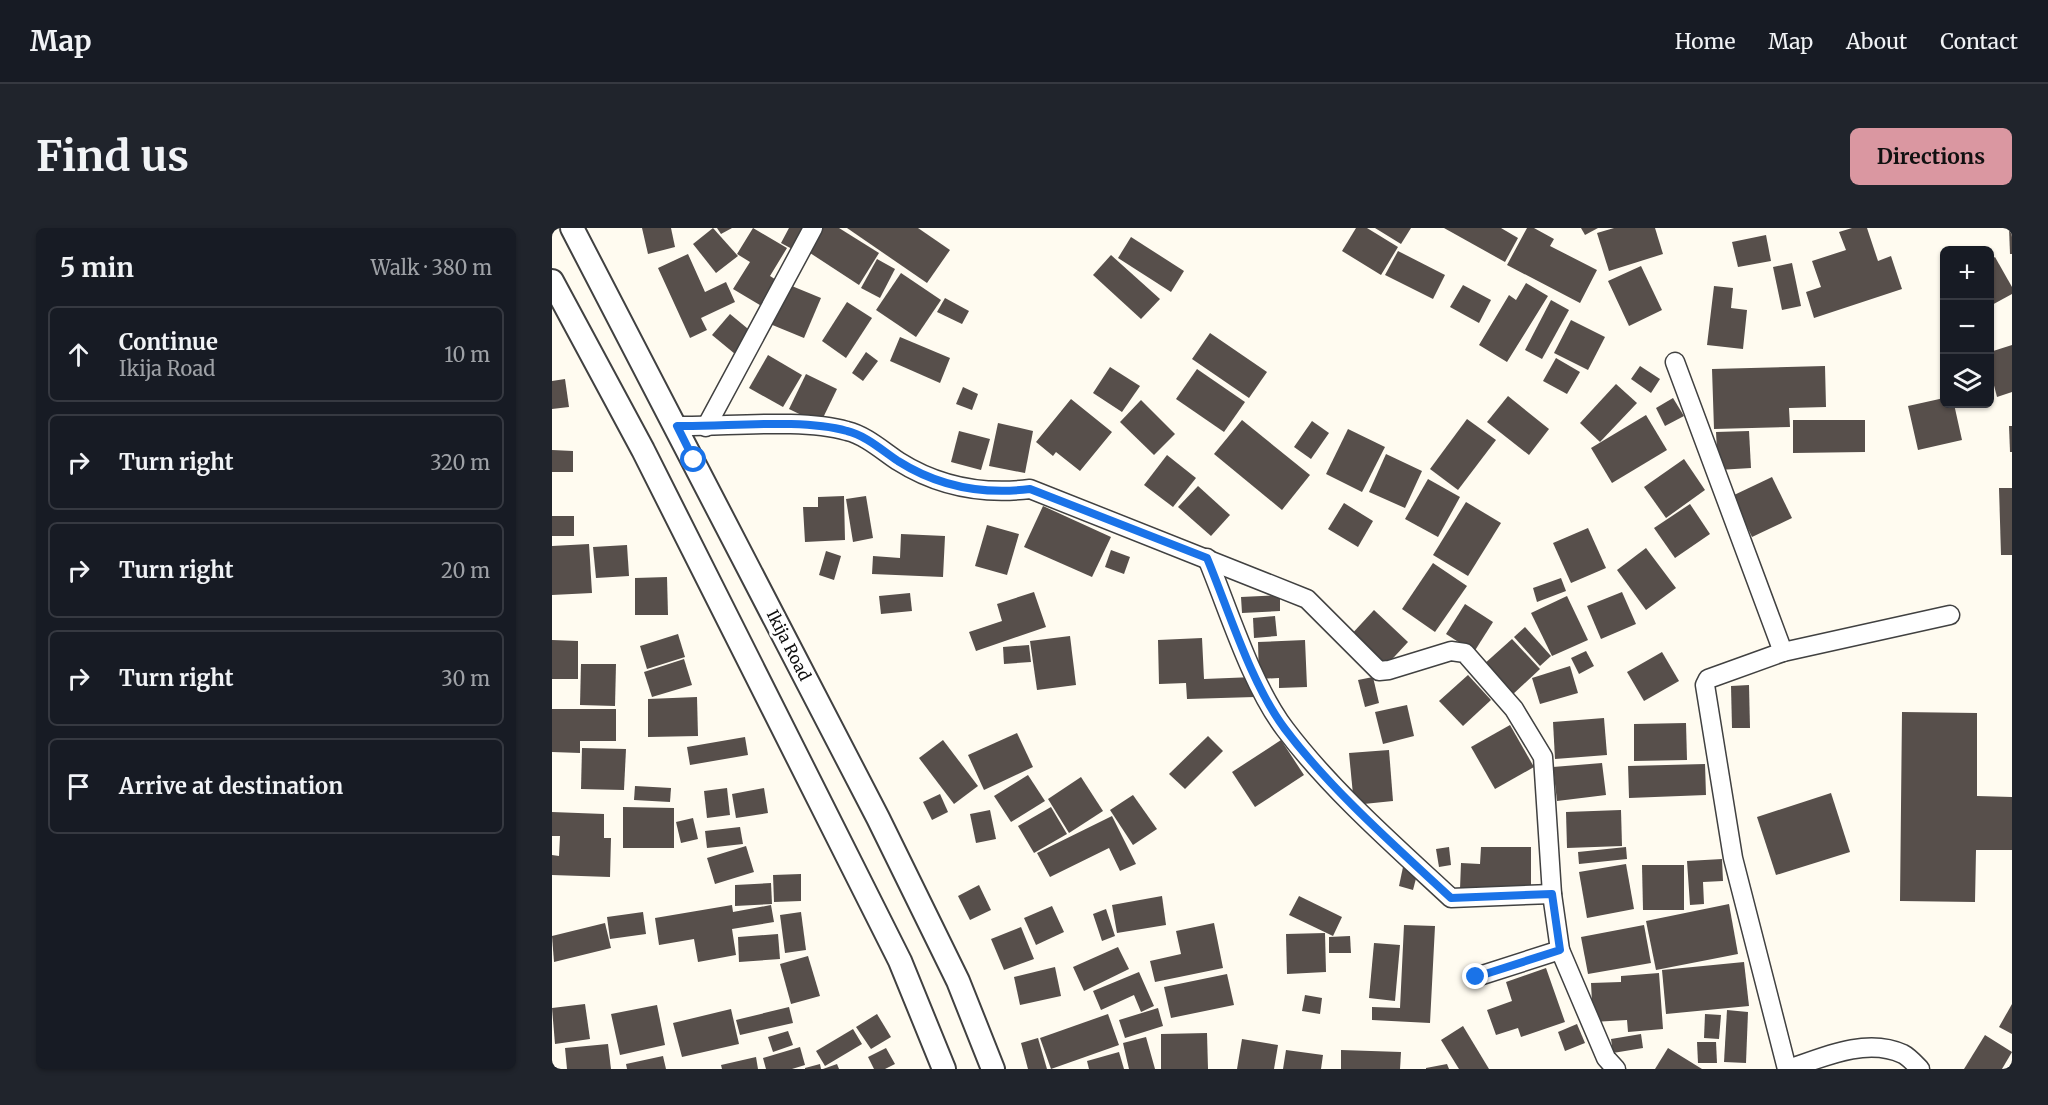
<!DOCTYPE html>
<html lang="en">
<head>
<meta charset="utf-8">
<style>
  :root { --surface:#171b24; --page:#20242c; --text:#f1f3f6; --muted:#9ea1a6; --line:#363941; --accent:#da97a1 }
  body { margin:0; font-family:Merriweather,serif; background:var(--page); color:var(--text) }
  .controls { position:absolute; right:18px; top:18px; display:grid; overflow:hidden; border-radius:9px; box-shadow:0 2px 4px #0004 }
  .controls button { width:54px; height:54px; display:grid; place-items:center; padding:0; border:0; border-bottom:2px solid var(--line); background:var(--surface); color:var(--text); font:30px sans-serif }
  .stop { position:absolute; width:18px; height:18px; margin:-14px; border:4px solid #1a73e8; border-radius:50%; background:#fff }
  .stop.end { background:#1a73e8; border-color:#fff; box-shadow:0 2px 6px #0008 }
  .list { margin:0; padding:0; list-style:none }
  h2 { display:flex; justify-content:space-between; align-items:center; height:78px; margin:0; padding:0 24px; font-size:26px }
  h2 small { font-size:20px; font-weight:400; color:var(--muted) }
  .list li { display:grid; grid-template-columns:39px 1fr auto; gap:18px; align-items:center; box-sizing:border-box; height:96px; margin:0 12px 12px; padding:0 12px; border:2px solid var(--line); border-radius:9px }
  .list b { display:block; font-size:22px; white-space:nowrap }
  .list p { margin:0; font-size:20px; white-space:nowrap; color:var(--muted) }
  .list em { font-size:20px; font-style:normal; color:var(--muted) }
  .icon { flex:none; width:33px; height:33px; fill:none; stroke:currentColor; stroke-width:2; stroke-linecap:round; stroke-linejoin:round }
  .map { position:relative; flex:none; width:1460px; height:841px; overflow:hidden; border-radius:9px }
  header { display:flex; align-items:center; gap:36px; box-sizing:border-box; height:84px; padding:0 30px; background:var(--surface); border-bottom:2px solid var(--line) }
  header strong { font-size:28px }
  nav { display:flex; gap:33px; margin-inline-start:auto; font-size:21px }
  .intro { display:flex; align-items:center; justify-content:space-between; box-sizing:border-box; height:144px; padding:0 36px }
  h1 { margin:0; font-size:42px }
  .button { padding:15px 27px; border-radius:9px; background:var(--accent); color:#111; font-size:21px; font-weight:700 }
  main { display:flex; gap:36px; padding:0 36px }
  aside { flex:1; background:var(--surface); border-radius:9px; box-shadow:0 2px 4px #0004 }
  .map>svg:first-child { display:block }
  .building { fill:#574f4b }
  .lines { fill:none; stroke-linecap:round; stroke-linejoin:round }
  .minor-casing { stroke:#414141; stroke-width:21 }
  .tertiary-casing { stroke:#414141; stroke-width:26 }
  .minor { stroke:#fff; stroke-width:18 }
  .tertiary { stroke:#fff; stroke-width:22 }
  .route { stroke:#1a73e8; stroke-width:8 }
  .labels { text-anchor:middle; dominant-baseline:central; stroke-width:6; stroke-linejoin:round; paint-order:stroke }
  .street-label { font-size:16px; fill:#0e0e0e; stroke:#fff }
</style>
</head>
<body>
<header>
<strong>Map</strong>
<nav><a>Home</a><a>Map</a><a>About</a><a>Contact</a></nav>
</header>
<div class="intro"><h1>Find us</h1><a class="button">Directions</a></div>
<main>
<aside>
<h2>5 min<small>Walk · 380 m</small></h2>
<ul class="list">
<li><svg class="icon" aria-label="ahead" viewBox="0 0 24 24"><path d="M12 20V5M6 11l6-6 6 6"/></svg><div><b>Continue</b><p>Ikija Road</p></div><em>10 m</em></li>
<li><svg class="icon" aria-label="right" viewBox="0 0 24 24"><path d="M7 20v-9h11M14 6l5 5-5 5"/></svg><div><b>Turn right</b></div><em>320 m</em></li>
<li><svg class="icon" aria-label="right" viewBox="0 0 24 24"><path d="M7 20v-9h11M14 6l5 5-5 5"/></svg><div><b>Turn right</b></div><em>20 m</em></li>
<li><svg class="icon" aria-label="right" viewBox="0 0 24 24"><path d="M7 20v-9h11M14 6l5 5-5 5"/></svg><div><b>Turn right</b></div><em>30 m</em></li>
<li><svg class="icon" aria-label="arrive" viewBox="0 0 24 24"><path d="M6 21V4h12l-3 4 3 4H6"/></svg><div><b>Arrive at destination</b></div></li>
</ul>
</aside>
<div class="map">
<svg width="1460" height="841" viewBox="0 0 1460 841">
  <rect width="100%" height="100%" fill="#fffbf0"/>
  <g class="building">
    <path d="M90 0H119L123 19 96 26Z"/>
    <path d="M161 0 186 28 164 45 141 16Z"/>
    <path d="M165 0H180L169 6Z"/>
    <path d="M201 0 235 20 218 48 229 55 213 80 181 61 198 34 185 26Z"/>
    <path d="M237 0H254L242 22 229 15Z"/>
    <path d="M270 0H287L327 25 307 57 255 23Z"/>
    <path d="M295 0H366L398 22 375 55Z"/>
    <path d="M804 0H815L846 19 829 47 790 23Z"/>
    <path d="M823 0H859L849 16Z"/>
    <path d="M892 0H949L966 10 953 34Z"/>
    <path d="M975 0H982L1002 11 998 18 1045 42 1028 75 955 37Z"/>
    <path d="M1029 0H1046L1033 7Z"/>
    <path d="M1062 0H1103L1111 26 1057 43 1045 5Z"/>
    <path d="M1300 0H1315L1326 33 1339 28 1350 61 1262 90 1254 64 1269 59 1260 33 1294 22 1287 4Z"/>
    <path d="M1457 0H1460V26H1458Z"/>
    <path d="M1214 7 1219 33 1186 39 1180 14Z"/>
    <path d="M579 9 632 43 619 64 566 30Z"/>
    <path d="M846 23 893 47 881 71 833 47Z"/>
    <path d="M136 26 153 64 174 54 183 74 149 90 155 102 138 110 106 40Z"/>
    <path d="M559 27 608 71 589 91 541 47Z"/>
    <path d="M1443 29 1460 59V66L1438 78V32Z"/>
    <path d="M325 31 343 41 328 70 309 60Z"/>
    <path d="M1240 35 1249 78 1230 82 1221 39Z"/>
    <path d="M1089 38 1110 82 1077 98 1056 53Z"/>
    <path d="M349 45 389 72 364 109 324 82Z"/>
    <path d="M974 55 996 68 955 134 927 117 957 67 964 72Z"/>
    <path d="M235 56 269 70 252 110 218 96Z"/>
    <path d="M911 57 939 72 927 95 898 79Z"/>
    <path d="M1162 58 1181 60 1179 80 1195 82 1191 121 1155 117Z"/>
    <path d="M393 70 417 83 410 96 385 84Z"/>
    <path d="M999 72 1017 82 990 131 973 122Z"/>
    <path d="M295 74 320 90 294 130 270 113Z"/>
    <path d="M178 86 201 105 183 126 160 107Z"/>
    <path d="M1019 92 1053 109 1036 142 1002 125Z"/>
    <path d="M658 105 715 144 697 170 640 131Z"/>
    <path d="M348 109 398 130 388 155 338 133Z"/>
    <path d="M1460 117V164L1445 169 1438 142V124Z"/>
    <path d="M314 124 326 133 311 153 300 145Z"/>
    <path d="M216 127 250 147 231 179 197 160Z"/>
    <path d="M1004 130 1028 144 1015 166 991 153Z"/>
    <path d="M1088 138 1108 151 1099 165 1079 151Z"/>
    <path d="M1273 138 1274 179 1237 180 1238 199 1162 201 1160 141Z"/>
    <path d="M558 139 588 158 570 184 541 165Z"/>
    <path d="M645 141 693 174 672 204 624 171Z"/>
    <path d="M254 146 285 161 268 196 237 181Z"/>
    <path d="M13 151 17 179 0 181V153Z"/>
    <path d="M1064 156 1085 175 1048 214 1028 195Z"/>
    <path d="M411 159 426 166 420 182 404 176Z"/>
    <path d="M956 168 997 201 977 227 935 194Z"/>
    <path d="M1121 170 1132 188 1113 198 1104 180Z"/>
    <path d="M1392 170V176H1402L1410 212 1366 222 1356 178Z"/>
    <path d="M519 171 560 204 528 243 504 224 501 228 484 214Z"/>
    <path d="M589 172 623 206 602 227 568 194Z"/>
    <path d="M1094 187 1115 222 1060 255 1039 220Z"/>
    <path d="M915 191 944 212 906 262 878 241Z"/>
    <path d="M690 192 758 247 730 282 662 226Z"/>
    <path d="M1241 192H1313V224L1241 225Z"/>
    <path d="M760 193 777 205 759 231 742 219Z"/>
    <path d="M446 195 481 203 473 245 437 238Z"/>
    <path d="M1457 198H1460V224H1458Z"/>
    <path d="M796 201 833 219 810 264 774 246Z"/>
    <path d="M407 203 438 211 429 242 399 234Z"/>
    <path d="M1197 203 1199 240 1166 242 1164 204Z"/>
    <path d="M0 222 21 223V244H0Z"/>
    <path d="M834 226 870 243 853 280 817 264Z"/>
    <path d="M615 227 644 250 621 279 592 257Z"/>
    <path d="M1132 231 1153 262 1114 290 1092 259Z"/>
    <path d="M1220 249 1240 290 1200 309 1180 268Z"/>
    <path d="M876 251 908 269 886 309 853 291Z"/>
    <path d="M646 258 678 287 659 308 626 279Z"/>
    <path d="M1447 260H1460V327H1449Z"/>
    <path d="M292 268 293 312 253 314 251 279H266V269Z"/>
    <path d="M314 268 321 310 301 314 294 271Z"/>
    <path d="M914 274 949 295 916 348 881 327Z"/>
    <path d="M792 275 821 293 806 319 776 301Z"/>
    <path d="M1138 276 1158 306 1123 330 1102 300Z"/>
    <path d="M491 278 559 309 540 349 472 319Z"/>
    <rect x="0" y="288" width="22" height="20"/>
    <path d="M435 297 467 306 455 347 423 338Z"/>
    <path d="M1036 300 1054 340 1019 355 1001 315Z"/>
    <path d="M349 306 393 308 391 349 320 346 321 328 348 330Z"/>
    <path d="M37 316 40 365 0 367V318Z"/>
    <path d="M75 317 77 348 44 350 41 319Z"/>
    <path d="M1094 320 1124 360 1094 382 1065 342Z"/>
    <path d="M559 322 578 329 572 346 553 339Z"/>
    <path d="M274 323 289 328 282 352 267 347Z"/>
    <path d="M881 335 915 358 883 404 850 381Z"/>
    <path d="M115 349 116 387H83V350Z"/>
    <path d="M1009 350 1014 363 985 374 981 360Z"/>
    <path d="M482 364 494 399 424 423 417 404 450 393 445 376Z"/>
    <path d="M1070 364 1084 396 1049 411 1035 378Z"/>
    <path d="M358 365 360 383 329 386 327 368Z"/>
    <path d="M728 367V383L690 385 689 369Z"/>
    <path d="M1015 368 1036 412 1000 428 979 385Z"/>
    <path d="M913 376 941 394 922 424 894 406Z"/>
    <path d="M822 382 856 414 831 441 797 409Z"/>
    <path d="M723 388 725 408 702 410 701 390Z"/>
    <path d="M973 399 999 428 988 438 962 409Z"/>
    <path d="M126 406 133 429 95 441 88 418Z"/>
    <path d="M518 408 524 457 485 462 478 413Z"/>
    <path d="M650 410 652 451 702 449 703 469 635 471 634 455 607 456 606 412Z"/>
    <path d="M960 411 988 441 959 468 931 437Z"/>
    <path d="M0 412 26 413V451H0Z"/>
    <path d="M753 412 755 459 727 460V450L707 451 706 414Z"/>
    <path d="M477 417 479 434 452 436 451 419Z"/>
    <path d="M1034 423 1042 438 1027 446 1019 430Z"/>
    <path d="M1110 424 1127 453 1092 473 1075 444Z"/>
    <path d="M132 431 140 457 100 469 92 444Z"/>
    <path d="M29 436H64L63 478 28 477Z"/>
    <path d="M1018 438 1026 465 988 476 980 450Z"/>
    <path d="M916 447 939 472 911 498 887 473Z"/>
    <path d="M821 449 827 475 813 479 806 452Z"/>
    <path d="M1197 457 1198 500H1180L1179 458Z"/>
    <path d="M145 469 146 508 96 509V471Z"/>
    <path d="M855 477 862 508 831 516 823 484Z"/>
    <path d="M0 481H64V513H28V525L0 524Z"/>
    <path d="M1350 484 1425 485V568L1460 569V622H1424L1423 674 1348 673Z"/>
    <path d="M1052 490 1055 527 1003 531 1001 494Z"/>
    <path d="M1134 495 1135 532 1082 533V496Z"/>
    <path d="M958 497 982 539 943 561 919 519Z"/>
    <path d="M465 505 481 539 432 562 416 527Z"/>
    <path d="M656 508 671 523 633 561 617 546Z"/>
    <path d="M193 509 196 527 138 537 135 519Z"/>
    <path d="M391 512 426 558 402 576 367 530Z"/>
    <path d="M729 512 752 547 703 579 680 544Z"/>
    <path d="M30 520 74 521 72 562 29 561Z"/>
    <path d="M837 522 841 573 802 577 797 525Z"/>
    <path d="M1050 535 1054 567 1005 573 1001 539Z"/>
    <path d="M1153 536 1154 567 1077 570 1076 538Z"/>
    <path d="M476 547 493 573 459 594 442 568Z"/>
    <path d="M529 549 551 583 517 605 496 571Z"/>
    <path d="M83 558 119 560 118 574 82 572Z"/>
    <path d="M175 560 178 587 155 590 152 563Z"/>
    <path d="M212 560 216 585 184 590 180 566Z"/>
    <path d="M1279 565 1298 624 1224 647 1205 589Z"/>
    <path d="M388 566 396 584 380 592 371 574Z"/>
    <path d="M581 567 605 601 581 617 558 582Z"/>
    <path d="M71 579 122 580V620H71Z"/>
    <path d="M499 579 515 606 482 625 466 598Z"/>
    <path d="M438 582 444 611 424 615 418 586Z"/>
    <path d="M1069 582 1070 618 1015 620 1014 584Z"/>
    <path d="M0 584 52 586V610H59L58 649 0 647V627L7 628 8 608H0Z"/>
    <path d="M560 588 584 636 568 643 557 620 498 649 485 625Z"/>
    <path d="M141 590 146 611 129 615 124 594Z"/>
    <path d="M188 599 191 616 155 620 153 603Z"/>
    <path d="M194 618 202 644 163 656 155 630Z"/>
    <path d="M897 619 899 637 887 639 884 621Z"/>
    <path d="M929 619H979V662L908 661 909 635 928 636Z"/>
    <path d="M1074 619 1075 631 1027 636 1026 624Z"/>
    <path d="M1170 631 1171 653 1151 654 1152 676 1138 677 1135 633Z"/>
    <path d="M1074 636 1082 681 1035 690 1027 644Z"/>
    <path d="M1090 637H1132V682H1091Z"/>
    <path d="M851 639 866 643 861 662 847 658Z"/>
    <path d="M249 646V673L222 674 221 647Z"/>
    <path d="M219 655 220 676 183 678V657Z"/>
    <path d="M427 657 439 682 418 692 406 668Z"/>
    <path d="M610 668 614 697 565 705 560 677Z"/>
    <path d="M747 668 790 689 781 708 737 687Z"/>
    <path d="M1177 676 1186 726 1104 742 1094 693Z"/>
    <path d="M180 677 181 684 219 677 222 694 180 701 184 727 146 734 142 711 107 717 103 690Z"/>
    <path d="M500 678 512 704 484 717 472 690Z"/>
    <path d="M554 681 563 708 550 713 541 686Z"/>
    <path d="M91 684 94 706 58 711 55 689Z"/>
    <path d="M249 684 254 722 233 725 228 687Z"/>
    <path d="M53 695 59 720 2 734 0 708Z"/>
    <path d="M662 695 671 740 603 754 598 733 629 726 624 703Z"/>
    <path d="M852 697 883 698 878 795 820 792V779L848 780Z"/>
    <path d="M1092 697 1099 735 1036 746 1029 709Z"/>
    <path d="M469 699 482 731 452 742 439 711Z"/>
    <path d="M773 705 774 744 735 746 734 706Z"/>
    <path d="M226 706 228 731 187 734 186 709Z"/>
    <path d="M798 708 799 725H777V709Z"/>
    <path d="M822 715 848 717 843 773 817 770Z"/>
    <path d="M566 719 577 741 532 763 521 739Z"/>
    <path d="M256 728 268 768 239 776 228 736Z"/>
    <path d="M1192 734 1197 778 1114 786 1110 742Z"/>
    <path d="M503 739 509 768 468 777 462 749Z"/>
    <path d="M994 740 1013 794 969 809 966 800 944 807 935 782 960 773 954 754Z"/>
    <path d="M587 744 602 778 589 784 582 767 549 782 541 763Z"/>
    <path d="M1107 745 1111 801 1076 804 1075 792 1041 794 1039 755 1069 754V748Z"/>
    <path d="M675 746 682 777 619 790 612 759Z"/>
    <path d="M753 767 770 770 768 786 750 783Z"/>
    <path d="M33 776 38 811 3 816 0 780Z"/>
    <path d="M1460 776V806L1447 799Z"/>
    <path d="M105 777 113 817 68 827 59 786Z"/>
    <path d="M237 779 241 795 188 807 184 792Z"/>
    <path d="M606 780 611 798 573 810 567 792Z"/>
    <path d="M179 781 187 816 130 829 121 795Z"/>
    <path d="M1175 782 1196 784 1194 835 1172 834Z"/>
    <path d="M325 786 339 809 319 821 304 799Z"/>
    <path d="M556 786 567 817 499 841 488 810Z"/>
    <path d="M1153 786 1169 787 1167 811 1152 810Z"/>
    <path d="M1025 796 1033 815 1013 823 1006 804Z"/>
    <path d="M911 798 937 841H907L889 812Z"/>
    <path d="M301 801 310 816 273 838 264 823Z"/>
    <path d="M236 803 241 817 221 824 216 809Z"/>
    <path d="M655 805 656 841H609V806Z"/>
    <path d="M1089 806 1091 820 1061 825 1059 811Z"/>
    <path d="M1433 807 1460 824 1450 841H1412Z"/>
    <path d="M594 809 603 841H577L571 815Z"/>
    <path d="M486 810 495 841H476L469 815Z"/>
    <path d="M690 811 726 817 722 841H685Z"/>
    <path d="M1145 814H1164L1165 835H1146Z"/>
    <path d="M56 816 59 841H15L13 820Z"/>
    <path d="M248 819 253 837 240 841H214L211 830Z"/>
    <path d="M334 820 343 836 333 841H322L316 829Z"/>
    <path d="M1116 820 1150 841H1103Z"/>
    <path d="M734 822 771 827 769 841H731Z"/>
    <path d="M789 822 849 824 848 841H789Z"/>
    <path d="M567 824 572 841H537L535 833Z"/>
    <path d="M111 828 114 841H75L74 836Z"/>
    <path d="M204 829 206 841H170L169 837Z"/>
    <path d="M268 836 269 841H253V840Z"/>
    <path d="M285 836 287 841H271Z"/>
    <path d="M895 836 897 841H874V840Z"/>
  </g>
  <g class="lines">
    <g class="minor-casing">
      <g id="minor">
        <path d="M1123 134 1231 424"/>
        <path d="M125 198C174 199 249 190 295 203 313 207 331 223 346 233 387 259 430 267 478 261L755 371 827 443 837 442 899 423 913 425 962 481 991 529 1000 666 1008 722 1054 830 1064 841"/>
        <path d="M154 199 261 0"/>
        <path d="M655 330C677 383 699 456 733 501 779 562 843 618 899 670L1000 666"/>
        <path d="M924 749 1008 722"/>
        <path d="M1235 841 1181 630 1153 457 1156 451 1231 424 1398 387"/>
        <path d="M1237 841C1271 829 1315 809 1351 826 1357 829 1363 836 1368 841"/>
      </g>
    </g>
    <g class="tertiary-casing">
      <g id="tertiary">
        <path d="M20 0 326 590 406 753 441 841"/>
        <path d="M0 53 91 222 348 733 392 841"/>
      </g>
    </g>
    <use href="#minor" class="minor"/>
    <use href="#tertiary" class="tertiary"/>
  </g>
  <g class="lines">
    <path class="route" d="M142 232 125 198C175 199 249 190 295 203 313 207 331 223 346 233 387 259 430 267 478 261L655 330C677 383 699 456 733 501 779 562 843 618 899 670L1000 666 1008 722 924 749"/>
  </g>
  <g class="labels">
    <g class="street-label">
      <text transform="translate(237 417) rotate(63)">Ikija Road</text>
    </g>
  </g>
</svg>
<div class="controls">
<button>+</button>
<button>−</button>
<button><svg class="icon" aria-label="layers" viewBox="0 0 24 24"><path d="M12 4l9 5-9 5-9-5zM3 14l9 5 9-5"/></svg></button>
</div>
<div class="stop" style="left:142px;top:232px"></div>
<div class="stop end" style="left:924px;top:749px"></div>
</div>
</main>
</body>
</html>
